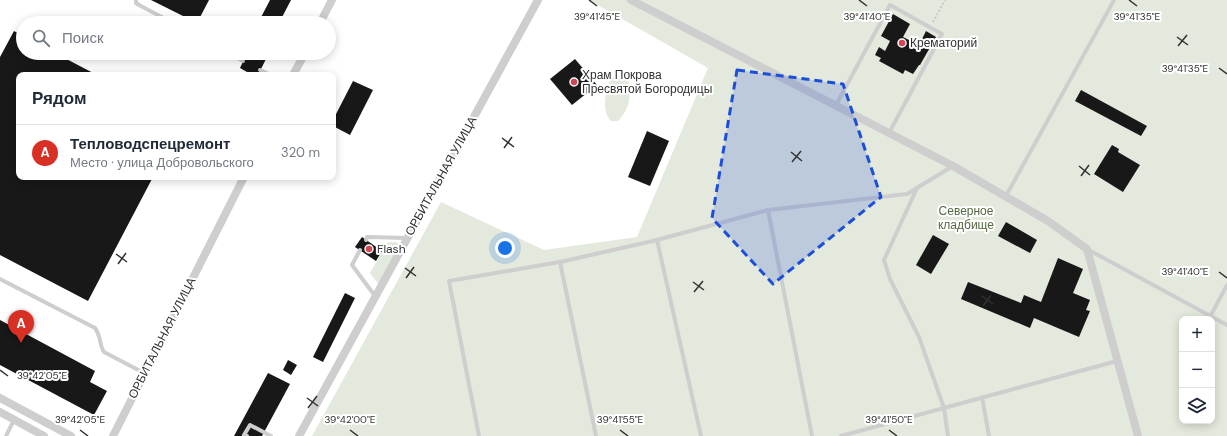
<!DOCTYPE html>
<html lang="ru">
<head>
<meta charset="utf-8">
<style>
  :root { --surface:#fff; --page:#f6f6f7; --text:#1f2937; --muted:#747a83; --line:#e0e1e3; --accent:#d93025 }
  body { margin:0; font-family:"DM Sans",sans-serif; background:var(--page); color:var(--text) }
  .controls { position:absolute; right:12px; bottom:12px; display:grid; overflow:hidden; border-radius:8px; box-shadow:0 2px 10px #0003 }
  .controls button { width:36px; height:36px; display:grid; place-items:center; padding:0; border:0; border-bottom:1px solid var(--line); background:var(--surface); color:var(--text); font:20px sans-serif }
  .you { position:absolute; left:505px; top:248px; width:14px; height:14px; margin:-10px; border:3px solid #fff; border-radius:50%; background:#1a73e8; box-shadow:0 0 0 6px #1a73e833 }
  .badge { display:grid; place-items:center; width:26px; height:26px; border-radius:50%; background:var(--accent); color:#fff; font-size:13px; font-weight:700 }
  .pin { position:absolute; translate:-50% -33px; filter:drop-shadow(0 1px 2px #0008) }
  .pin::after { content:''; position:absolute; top:21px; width:14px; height:12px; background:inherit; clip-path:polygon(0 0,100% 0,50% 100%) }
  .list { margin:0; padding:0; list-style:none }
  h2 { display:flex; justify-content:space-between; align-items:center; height:52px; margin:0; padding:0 16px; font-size:17px }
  h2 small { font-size:13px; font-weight:400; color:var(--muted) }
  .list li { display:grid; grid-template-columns:26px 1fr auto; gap:12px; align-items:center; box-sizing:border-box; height:56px; padding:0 16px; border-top:1px solid var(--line) }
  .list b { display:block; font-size:15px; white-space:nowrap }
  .list p { margin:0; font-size:13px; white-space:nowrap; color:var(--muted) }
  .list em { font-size:13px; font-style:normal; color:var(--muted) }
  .icon { flex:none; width:22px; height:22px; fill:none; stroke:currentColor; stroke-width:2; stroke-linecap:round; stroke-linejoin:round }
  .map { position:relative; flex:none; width:1227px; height:436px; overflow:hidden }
  .search { position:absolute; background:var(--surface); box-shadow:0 2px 10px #0003; left:16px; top:16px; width:320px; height:44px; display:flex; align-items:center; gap:10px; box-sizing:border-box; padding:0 14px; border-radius:22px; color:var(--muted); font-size:15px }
  .panel { position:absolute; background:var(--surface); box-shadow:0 2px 10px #0003; left:16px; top:72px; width:320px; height:108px; border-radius:8px }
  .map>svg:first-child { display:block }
  .green { fill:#e4e9dd; fill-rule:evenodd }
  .building { fill:#181818 }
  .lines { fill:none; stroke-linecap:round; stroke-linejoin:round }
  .path { stroke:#c8c8c8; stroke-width:2; stroke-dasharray:2 2; stroke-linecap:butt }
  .lane { stroke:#cecece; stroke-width:4 }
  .street { stroke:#cecece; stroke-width:8 }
  .marked { fill:#1d4ed8; fill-opacity:0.2; stroke:#1d4ed8; stroke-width:3; stroke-dasharray:8 5; stroke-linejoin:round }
  .ticks { fill:none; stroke:#313131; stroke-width:1.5 }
  .poi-dot { fill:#d44656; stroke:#fff; stroke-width:1.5 }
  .labels { text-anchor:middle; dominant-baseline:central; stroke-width:4; stroke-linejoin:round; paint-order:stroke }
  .poi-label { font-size:12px; fill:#313131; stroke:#fff; text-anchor:start }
  .street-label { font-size:12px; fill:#313131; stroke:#fff }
  .park-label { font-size:12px; fill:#556842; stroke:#fff }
  .ticks-label { font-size:10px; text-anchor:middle; fill:#313131; stroke:#fff; stroke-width:4; stroke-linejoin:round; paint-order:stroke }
</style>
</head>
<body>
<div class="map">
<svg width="1227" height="436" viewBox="0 0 1227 436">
  <rect width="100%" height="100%" fill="#fff"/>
  <g class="green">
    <path d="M589 0H1227V436H312L441 202 544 250 637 237 708 68ZM1182 319H1212V421H1182Z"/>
    <path d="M620 73 628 78C632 94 630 109 618 121H611C601 112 605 88 612 78 614 76 617 74 620 73Z"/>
    <path d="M388 242H395L401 244 379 285 370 273Z"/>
  </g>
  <g class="building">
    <path d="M151 0H209L197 23Z"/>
    <path d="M270 0H291L279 23H258Z"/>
    <path d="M893 14 910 24 903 37 919 45 926 31 936 37 920 65H919L913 74 905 70 903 74 879 61 881 58 875 55 879 47 885 51 890 41 881 36Z"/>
    <path d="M14 31 23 36V53H55L97 75H19V177H153L88 301 0 255V57Z"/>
    <path d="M247 53H255L266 59 258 75H249L246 74 247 72 240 68Z"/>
    <path d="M575 59 597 85 572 105 550 79Z"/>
    <path d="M353 81 373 90 350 135 333 126V120Z"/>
    <path d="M1081 90 1147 126 1141 136 1075 101Z"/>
    <path d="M647 131 669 141 650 186 628 177Z"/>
    <path d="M1112 145 1119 149 1118 152 1140 165 1123 192 1094 174Z"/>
    <path d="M1006 222 1037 240 1030 253 998 236Z"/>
    <path d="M933 235 949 244 931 274 916 265Z"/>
    <path d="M362 237 382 251 376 261 355 247Z"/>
    <path d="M1058 258 1083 269 1073 293 1090 300 1086 310 1090 311 1079 337 1034 318 1030 328 961 299 968 282 1021 303 1024 295 1041 302Z"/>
    <path d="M345 293 355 298 323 362 313 357Z"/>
    <path d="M0 320 95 371 90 382 107 391 94 415 0 365Z"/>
    <path d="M288 360 297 365 291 375 283 370Z"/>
    <path d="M268 373 290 384 262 436H234Z"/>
  </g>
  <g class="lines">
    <path class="path" d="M933 22 945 0"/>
    <g class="lane">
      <path d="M136 0V3L139 5 173 23"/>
      <path d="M229 53 243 61"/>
      <path d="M260 70 271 75"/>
      <path d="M836 105 890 5 942 34 889 133"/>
      <path d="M917 188 884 260 890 279 919 337 944 408 948 436"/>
      <path d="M1006 196 1114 0"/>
      <path d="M768 210 812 436"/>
      <path d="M366 240 367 237 407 238"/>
      <path d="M657 240 701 436"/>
      <path d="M1087 249 1227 325"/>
      <path d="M360 250 352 265 375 296"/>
      <path d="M560 262 596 436"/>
      <path d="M0 279 95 328C102 338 99 345 104 352L144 373"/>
      <path d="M1211 315 1227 285"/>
      <path d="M982 397 989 436"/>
      <path d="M6 436 14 420"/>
      <path d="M247 436 244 435 250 425 271 436"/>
      <path d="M479 436 449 281 560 262 657 240 768 210 907 194 953 166"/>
      <path d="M841 436 1117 361"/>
    </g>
    <g class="street">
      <path d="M631 0 953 166 1048 221 1087 249 1138 436"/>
      <path d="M320 23 332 0"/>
      <path d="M293 75 305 53"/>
      <path d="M0 398 71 436"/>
      <path d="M0 412 44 436"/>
      <path d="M113 436 244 177"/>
      <path d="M299 436 538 0"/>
    </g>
  </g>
  <path class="marked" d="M737 70 843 84 881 197 773 284 712 218Z"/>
  <path class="ticks" d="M589 0 597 6M859 0 867 6M1129 0 1137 6M1177 37 1188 45M1178 46 1187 35M1219 68 1227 74M502 138 514 147M504 148 512 137M791 152 802 161M792 162 801 151M1079 166 1090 175M1081 176 1089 165M116 254 127 262M118 264 126 253M405 268 416 276M1219 272 1227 278M406 278 414 267M693 282 704 290M694 292 703 281M982 296 993 304M983 306 991 295M0 370 8 376M307 398 318 406M308 408 317 396M80 430 88 436M350 430 358 436M620 430 628 436M889 430 897 436"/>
  <g class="poi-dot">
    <circle cx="902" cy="43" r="4"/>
    <circle cx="574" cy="82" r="4"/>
    <circle cx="369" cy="249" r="4"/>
  </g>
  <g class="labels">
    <g class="poi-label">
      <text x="910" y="43">Крематорий</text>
      <text x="582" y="75">Храм Покрова<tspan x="582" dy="14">Пресвятой Богородицы</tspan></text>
      <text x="377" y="249">Flash</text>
    </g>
    <g class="street-label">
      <text transform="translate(441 176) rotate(-61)">ОРБИТАЛЬНАЯ УЛИЦА</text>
      <text transform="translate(162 338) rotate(-63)">ОРБИТАЛЬНАЯ УЛИЦА</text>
    </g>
    <g class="park-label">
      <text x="966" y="211">Северное<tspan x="966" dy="14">кладбище</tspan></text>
    </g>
  </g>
  <g class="ticks-label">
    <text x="597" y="20">39°41'45"E</text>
    <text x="867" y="20">39°41'40"E</text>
    <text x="1137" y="20">39°41'35"E</text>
    <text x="1185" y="72">39°41'35"E</text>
    <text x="1185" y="275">39°41'40"E</text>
    <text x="42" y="379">39°42'05"E</text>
    <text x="80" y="423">39°42'05"E</text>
    <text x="350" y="423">39°42'00"E</text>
    <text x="620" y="423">39°41'55"E</text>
    <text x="889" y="423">39°41'50"E</text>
  </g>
</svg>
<div class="controls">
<button>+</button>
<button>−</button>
<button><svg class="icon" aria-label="layers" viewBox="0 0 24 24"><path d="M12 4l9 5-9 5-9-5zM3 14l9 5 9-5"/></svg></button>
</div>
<div class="you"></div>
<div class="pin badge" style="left:21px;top:343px">A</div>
<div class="search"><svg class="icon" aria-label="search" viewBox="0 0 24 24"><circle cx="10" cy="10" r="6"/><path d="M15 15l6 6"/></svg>Поиск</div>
<section class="panel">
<h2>Рядом<small></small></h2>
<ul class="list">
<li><span class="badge">A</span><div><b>Тепловодспецремонт</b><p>Место · улица Добровольского</p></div><em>320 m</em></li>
</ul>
</section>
</div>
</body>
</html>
